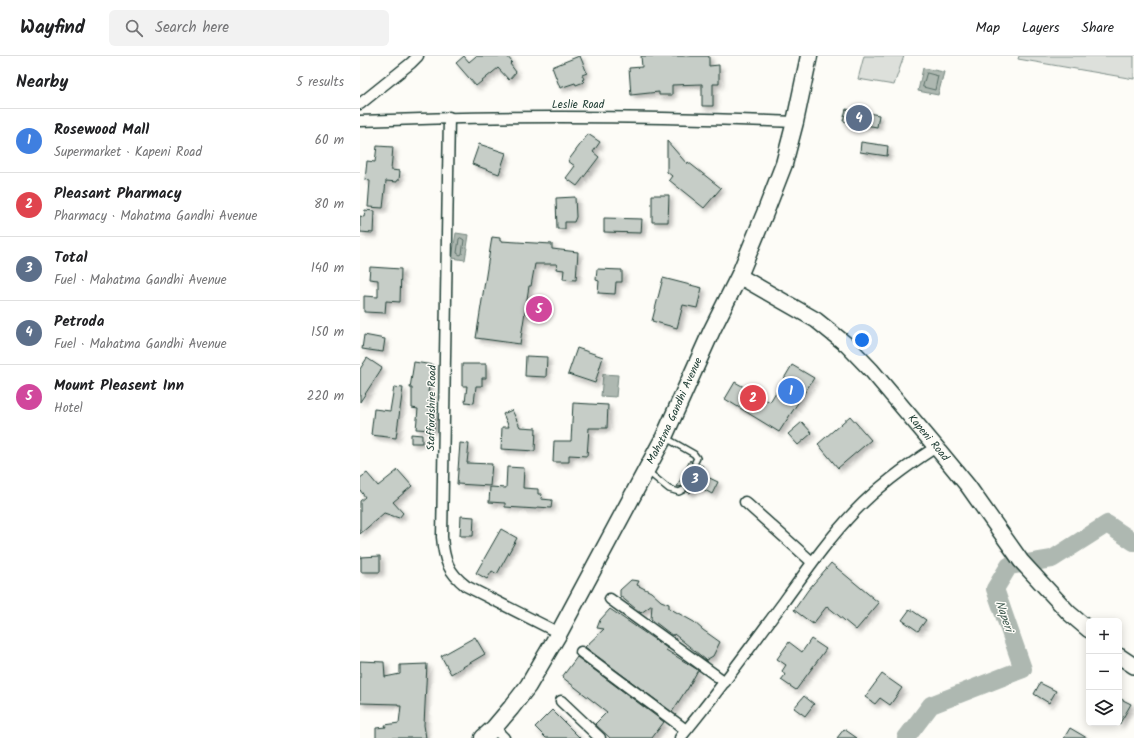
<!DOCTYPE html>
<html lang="en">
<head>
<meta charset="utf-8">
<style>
  :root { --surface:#fff; --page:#f2f2f2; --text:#202124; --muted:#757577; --line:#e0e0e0; --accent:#c8321e }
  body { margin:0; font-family:Kalam,sans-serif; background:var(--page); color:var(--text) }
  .controls { position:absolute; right:12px; bottom:12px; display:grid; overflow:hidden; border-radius:6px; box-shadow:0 2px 10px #0003 }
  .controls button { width:36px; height:36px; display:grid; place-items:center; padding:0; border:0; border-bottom:1px solid var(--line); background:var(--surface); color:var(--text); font:20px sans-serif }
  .you { position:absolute; left:502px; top:284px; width:14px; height:14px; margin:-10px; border:3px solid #fff; border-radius:50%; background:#1a73e8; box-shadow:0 0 0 6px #1a73e833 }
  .badge { display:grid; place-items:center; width:26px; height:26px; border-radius:50%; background:var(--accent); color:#fff; font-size:13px; font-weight:700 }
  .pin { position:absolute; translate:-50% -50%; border:2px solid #fff; box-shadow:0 1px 4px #0006 }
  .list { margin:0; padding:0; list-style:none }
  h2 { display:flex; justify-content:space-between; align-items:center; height:52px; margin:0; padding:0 16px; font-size:17px }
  h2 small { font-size:13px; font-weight:400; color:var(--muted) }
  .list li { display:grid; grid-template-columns:26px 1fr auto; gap:12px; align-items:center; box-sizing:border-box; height:64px; padding:0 16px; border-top:1px solid var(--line) }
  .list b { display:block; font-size:15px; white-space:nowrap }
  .list p { margin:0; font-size:13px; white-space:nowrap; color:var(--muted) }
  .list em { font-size:13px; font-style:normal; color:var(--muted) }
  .icon { flex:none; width:22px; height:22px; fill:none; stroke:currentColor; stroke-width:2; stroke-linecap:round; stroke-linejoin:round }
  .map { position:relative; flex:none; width:774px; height:682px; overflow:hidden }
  header { display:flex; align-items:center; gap:24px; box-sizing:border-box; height:56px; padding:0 20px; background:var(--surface); border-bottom:1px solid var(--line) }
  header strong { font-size:19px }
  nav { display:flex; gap:22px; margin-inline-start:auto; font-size:14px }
  .search { width:280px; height:36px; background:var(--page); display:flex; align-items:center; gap:10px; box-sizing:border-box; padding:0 14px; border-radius:6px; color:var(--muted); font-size:15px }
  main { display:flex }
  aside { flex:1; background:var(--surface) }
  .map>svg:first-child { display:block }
  .green { fill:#dde0db; stroke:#7e8e88 }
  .water { fill:#aeb8b1; stroke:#75877f }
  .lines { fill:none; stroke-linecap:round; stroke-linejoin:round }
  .shore { stroke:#586e66; stroke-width:1 }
  .river { stroke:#aeb8b1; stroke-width:18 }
  .building { fill:#c6cdc7; stroke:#1f3d34; filter:url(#shadow) }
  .lane-casing { stroke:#1f3d34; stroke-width:8 }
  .street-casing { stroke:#1f3d34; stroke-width:13 }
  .secondary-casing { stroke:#1f3d34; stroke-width:18 }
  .primary-casing { stroke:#1f3d34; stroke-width:19 }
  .lane { stroke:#fdfcf7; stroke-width:5 }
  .street { stroke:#fdfcf7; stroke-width:10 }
  .secondary { stroke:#fdfcf7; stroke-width:15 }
  .primary { stroke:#fdfcf7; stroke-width:16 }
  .labels { text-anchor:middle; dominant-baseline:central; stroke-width:3; stroke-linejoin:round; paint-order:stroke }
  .street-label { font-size:11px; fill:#1f3d34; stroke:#fdfcf7 }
  .water-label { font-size:12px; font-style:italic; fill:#435c53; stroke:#fdfcf7 }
</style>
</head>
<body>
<header>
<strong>Wayfind</strong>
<div class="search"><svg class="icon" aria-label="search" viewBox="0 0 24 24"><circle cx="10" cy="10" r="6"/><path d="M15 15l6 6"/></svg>Search here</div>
<nav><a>Map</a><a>Layers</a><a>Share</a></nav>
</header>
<main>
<aside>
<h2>Nearby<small>5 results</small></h2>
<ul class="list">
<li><span class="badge" style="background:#3f7fe0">1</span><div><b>Rosewood Mall</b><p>Supermarket · Kapeni Road</p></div><em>60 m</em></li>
<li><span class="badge" style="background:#e0444e">2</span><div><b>Pleasant Pharmacy</b><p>Pharmacy · Mahatma Gandhi Avenue</p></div><em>80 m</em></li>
<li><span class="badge" style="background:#5c6f8a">3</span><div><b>Total</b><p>Fuel · Mahatma Gandhi Avenue</p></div><em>140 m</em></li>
<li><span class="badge" style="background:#5c6f8a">4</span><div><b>Petroda</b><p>Fuel · Mahatma Gandhi Avenue</p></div><em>150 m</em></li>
<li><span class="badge" style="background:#d1479c">5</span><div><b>Mount Pleasent Inn</b><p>Hotel</p></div><em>220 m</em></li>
</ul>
</aside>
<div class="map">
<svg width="774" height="682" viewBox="0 0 774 682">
  <defs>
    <filter id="shadow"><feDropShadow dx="3.5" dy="3.5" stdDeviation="2" flood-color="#0004"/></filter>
  </defs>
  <rect width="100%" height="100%" fill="#fdfcf7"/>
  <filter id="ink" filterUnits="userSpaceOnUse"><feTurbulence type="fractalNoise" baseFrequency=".025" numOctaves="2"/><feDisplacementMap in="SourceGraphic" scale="8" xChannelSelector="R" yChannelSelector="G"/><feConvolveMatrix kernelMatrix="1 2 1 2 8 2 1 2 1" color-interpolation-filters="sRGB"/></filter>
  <g filter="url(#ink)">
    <g class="green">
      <path d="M504 0H544L534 29 498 23Z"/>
      <path d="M659 0H774V23L658 3Z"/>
    </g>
    <g class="water">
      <path d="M563 12 584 16 578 39 558 35Z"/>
      <path d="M96 177 109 179 105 204 92 202Z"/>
      <path d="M243 318 258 319 256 341 241 340Z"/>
    </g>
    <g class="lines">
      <g class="shore">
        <path d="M567 17 578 20 575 34 563 31Z"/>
        <path d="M101 182 104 184 102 198 100 199 97 197 99 183Z"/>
      </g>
      <path class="river" d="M546 682 571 649 663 613 635 533 649 510 692 503 747 468 774 486"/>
    </g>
    <g class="building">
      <path d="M104 0 109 6 116 0H147L152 6 150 8 156 16 149 24 138 12 116 30 96 7Z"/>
      <path d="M219 0H220L227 17 222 19 224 23 222 24 224 26 216 29 215 27 200 32 192 11Z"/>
      <path d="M281 0H349V10L359 9V28H353V50H342V28L312 29V39H299V36L271 39 269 12 282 11Z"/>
      <path d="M486 53 519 59 517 71 483 65Z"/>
      <path d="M228 78 240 86 233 96 239 101 217 130 206 122 215 110 208 105Z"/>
      <path d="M307 85 327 108 328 106 361 132 344 152 309 124 312 120 307 116Z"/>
      <path d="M501 86 528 90 527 100 500 96Z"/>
      <path d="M119 88 146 97 139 118 112 108Z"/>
      <path d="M17 90 33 91 31 114 40 115 39 124H37V126L26 125 23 152 8 151 10 125 5 124 7 105 15 106Z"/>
      <path d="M292 139H309L308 166H292Z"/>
      <path d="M215 141 216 161 214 166H205V173H197L196 142Z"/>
      <path d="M5 154 14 155 13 177 0 176V160L4 161Z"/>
      <path d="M244 162 282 163 281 177 244 176Z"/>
      <path d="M132 181 140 182V185L192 188V193L218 196 216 224 203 223 204 214 196 213 197 208H175L171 230H169L160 288 116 282Z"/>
      <path d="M10 211 41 213 40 246 26 245 25 257 4 256V240L18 241V224L9 223Z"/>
      <path d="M237 213 262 214V226H256L255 238 238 237 239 225 236 224Z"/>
      <path d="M303 222 342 232 337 252 323 249 317 272 292 265Z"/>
      <path d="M4 279 25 283 23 296 2 293Z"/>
      <path d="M217 292 243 301 235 327 208 318Z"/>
      <path d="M166 300 187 301 186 321 165 320Z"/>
      <path d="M7 302 22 312 0 346V313Z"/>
      <path d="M54 306 73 309 68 336H73L70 356H75L74 374 56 373 58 353 52 352V332H50Z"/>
      <path d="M102 308H126V322H122V330H116L114 347 105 346 107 330H102Z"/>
      <path d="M432 309 454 322 419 376 365 343 375 326 410 346Z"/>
      <path d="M34 331 43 332 36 382 11 379 14 353 30 355Z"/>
      <path d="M213 347 248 349 247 372H229L227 400 209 399V406H193L194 385H211Z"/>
      <path d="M152 354 160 371 176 372 175 395 141 393 142 371H149L143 358Z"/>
      <path d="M490 360 511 384 478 412 458 388Z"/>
      <path d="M442 366 452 377 438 389 428 378Z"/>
      <path d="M51 378 62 379V387H51Z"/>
      <path d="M100 387 109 388 107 407 132 408 130 430 97 428Z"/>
      <path d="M330 404 334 410H337L339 408 343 410 339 417 358 426 352 438 334 428 330 437 327 436V433L325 430 317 431Z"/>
      <path d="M147 411 164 412 163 432 178 433V438H182L181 443 192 444 191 452 177 451V453L145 451V447L129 446 130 431 146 432Z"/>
      <path d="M38 414 52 430 33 446 43 457 39 462 24 457 0 478V445L5 441 0 434V422L7 417 18 430Z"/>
      <path d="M101 460 114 461 113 480H100Z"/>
      <path d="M141 473 157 482 137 518 132 515 127 523 116 517Z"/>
      <path d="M20 500V516H1V501Z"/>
      <path d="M471 507 519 547 496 574 467 550 453 568 434 554 448 534Z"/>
      <path d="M271 524 279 525 277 529 291 536 301 545 309 548V552L334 566 343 574 360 586 353 600 346 604 314 578 313 580 291 563 292 549 281 557 260 540V534Z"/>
      <path d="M250 553 307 592 306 594 338 614 327 634H326L312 656 225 591 244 573 237 572 240 564Z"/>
      <path d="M550 553 566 564 558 575 542 564Z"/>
      <path d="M115 581 125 598 91 618 81 600Z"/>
      <path d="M451 583 466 593 436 634 421 624 425 619 422 615 426 609 417 603 429 586 442 596Z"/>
      <path d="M217 601 304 666 292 682H250L235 668 247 656 202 621Z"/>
      <path d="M0 605 24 606 25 621 40 618V609L67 608 64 669 66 682H16V672L26 671 25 669 39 667 41 650H38V648L0 647Z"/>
      <path d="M522 618 542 632 530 649 520 642 515 648 505 641Z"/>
      <path d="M680 627 696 635 689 647 674 638Z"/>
      <path d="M444 640 454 648 445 660 434 652Z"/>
      <path d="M759 642 771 648 759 669Z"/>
      <path d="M192 654 220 682H186L175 671Z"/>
      <path d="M710 672 727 682H704Z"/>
      <path d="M484 673 497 682H477Z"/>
    </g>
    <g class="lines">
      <g class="lane-casing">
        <g id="lane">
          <path d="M306 382 334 398 337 402 335 406"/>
          <path d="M287 415 309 433 319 436 323 434"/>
        </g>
      </g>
      <g class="street-casing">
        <g id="street">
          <path d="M0 48 51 7 58 0"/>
          <path d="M89 61 82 481C84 504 88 516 106 530L199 577"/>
          <path d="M0 65C145 59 290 60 435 66"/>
          <path d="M385 446 452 506"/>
          <path d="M250 543 365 626"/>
          <path d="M221 596 326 674"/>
          <path d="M201 645 240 682"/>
          <path d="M134 672 144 682"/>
          <path d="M320 682C356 639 389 593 423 547 446 515 469 482 496 454 520 429 548 409 576 391"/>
        </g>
      </g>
      <g class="secondary-casing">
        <g id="secondary">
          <path id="s1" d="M379 220 456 264 487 289 512 315 576 391 608 430 661 505 709 557 729 574"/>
          <path d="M759 600 774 610"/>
        </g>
      </g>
      <g class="primary-casing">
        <g id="primary">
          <path id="s2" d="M123 682 134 672 151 652 168 630 199 577 304 381 352 274 379 220 405 157 424 108 435 66 449 0"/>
        </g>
      </g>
      <use href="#lane" class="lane"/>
      <use href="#street" class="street"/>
      <use href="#secondary" class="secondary"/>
      <use href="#primary" class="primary"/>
    </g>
  </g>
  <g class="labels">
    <g class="street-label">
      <text x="218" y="49">Leslie Road</text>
      <text transform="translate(72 352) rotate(-89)">Staffordshire Road</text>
      <text stroke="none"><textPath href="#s2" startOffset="381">Mahatma Gandhi Avenue</textPath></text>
      <text stroke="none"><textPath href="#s1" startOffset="252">Kapeni Road</textPath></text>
    </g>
    <g class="water-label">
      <text transform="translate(644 560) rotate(71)">Naperi</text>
    </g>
  </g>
</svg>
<div class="controls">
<button>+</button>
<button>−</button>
<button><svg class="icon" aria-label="layers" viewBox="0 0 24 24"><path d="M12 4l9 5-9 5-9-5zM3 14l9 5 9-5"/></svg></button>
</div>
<div class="you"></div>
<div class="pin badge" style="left:431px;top:335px;background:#3f7fe0">1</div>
<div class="pin badge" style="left:393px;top:342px;background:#e0444e">2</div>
<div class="pin badge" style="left:335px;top:423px;background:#5c6f8a">3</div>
<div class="pin badge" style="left:499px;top:62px;background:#5c6f8a">4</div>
<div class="pin badge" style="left:179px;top:253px;background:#d1479c">5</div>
</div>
</main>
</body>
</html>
